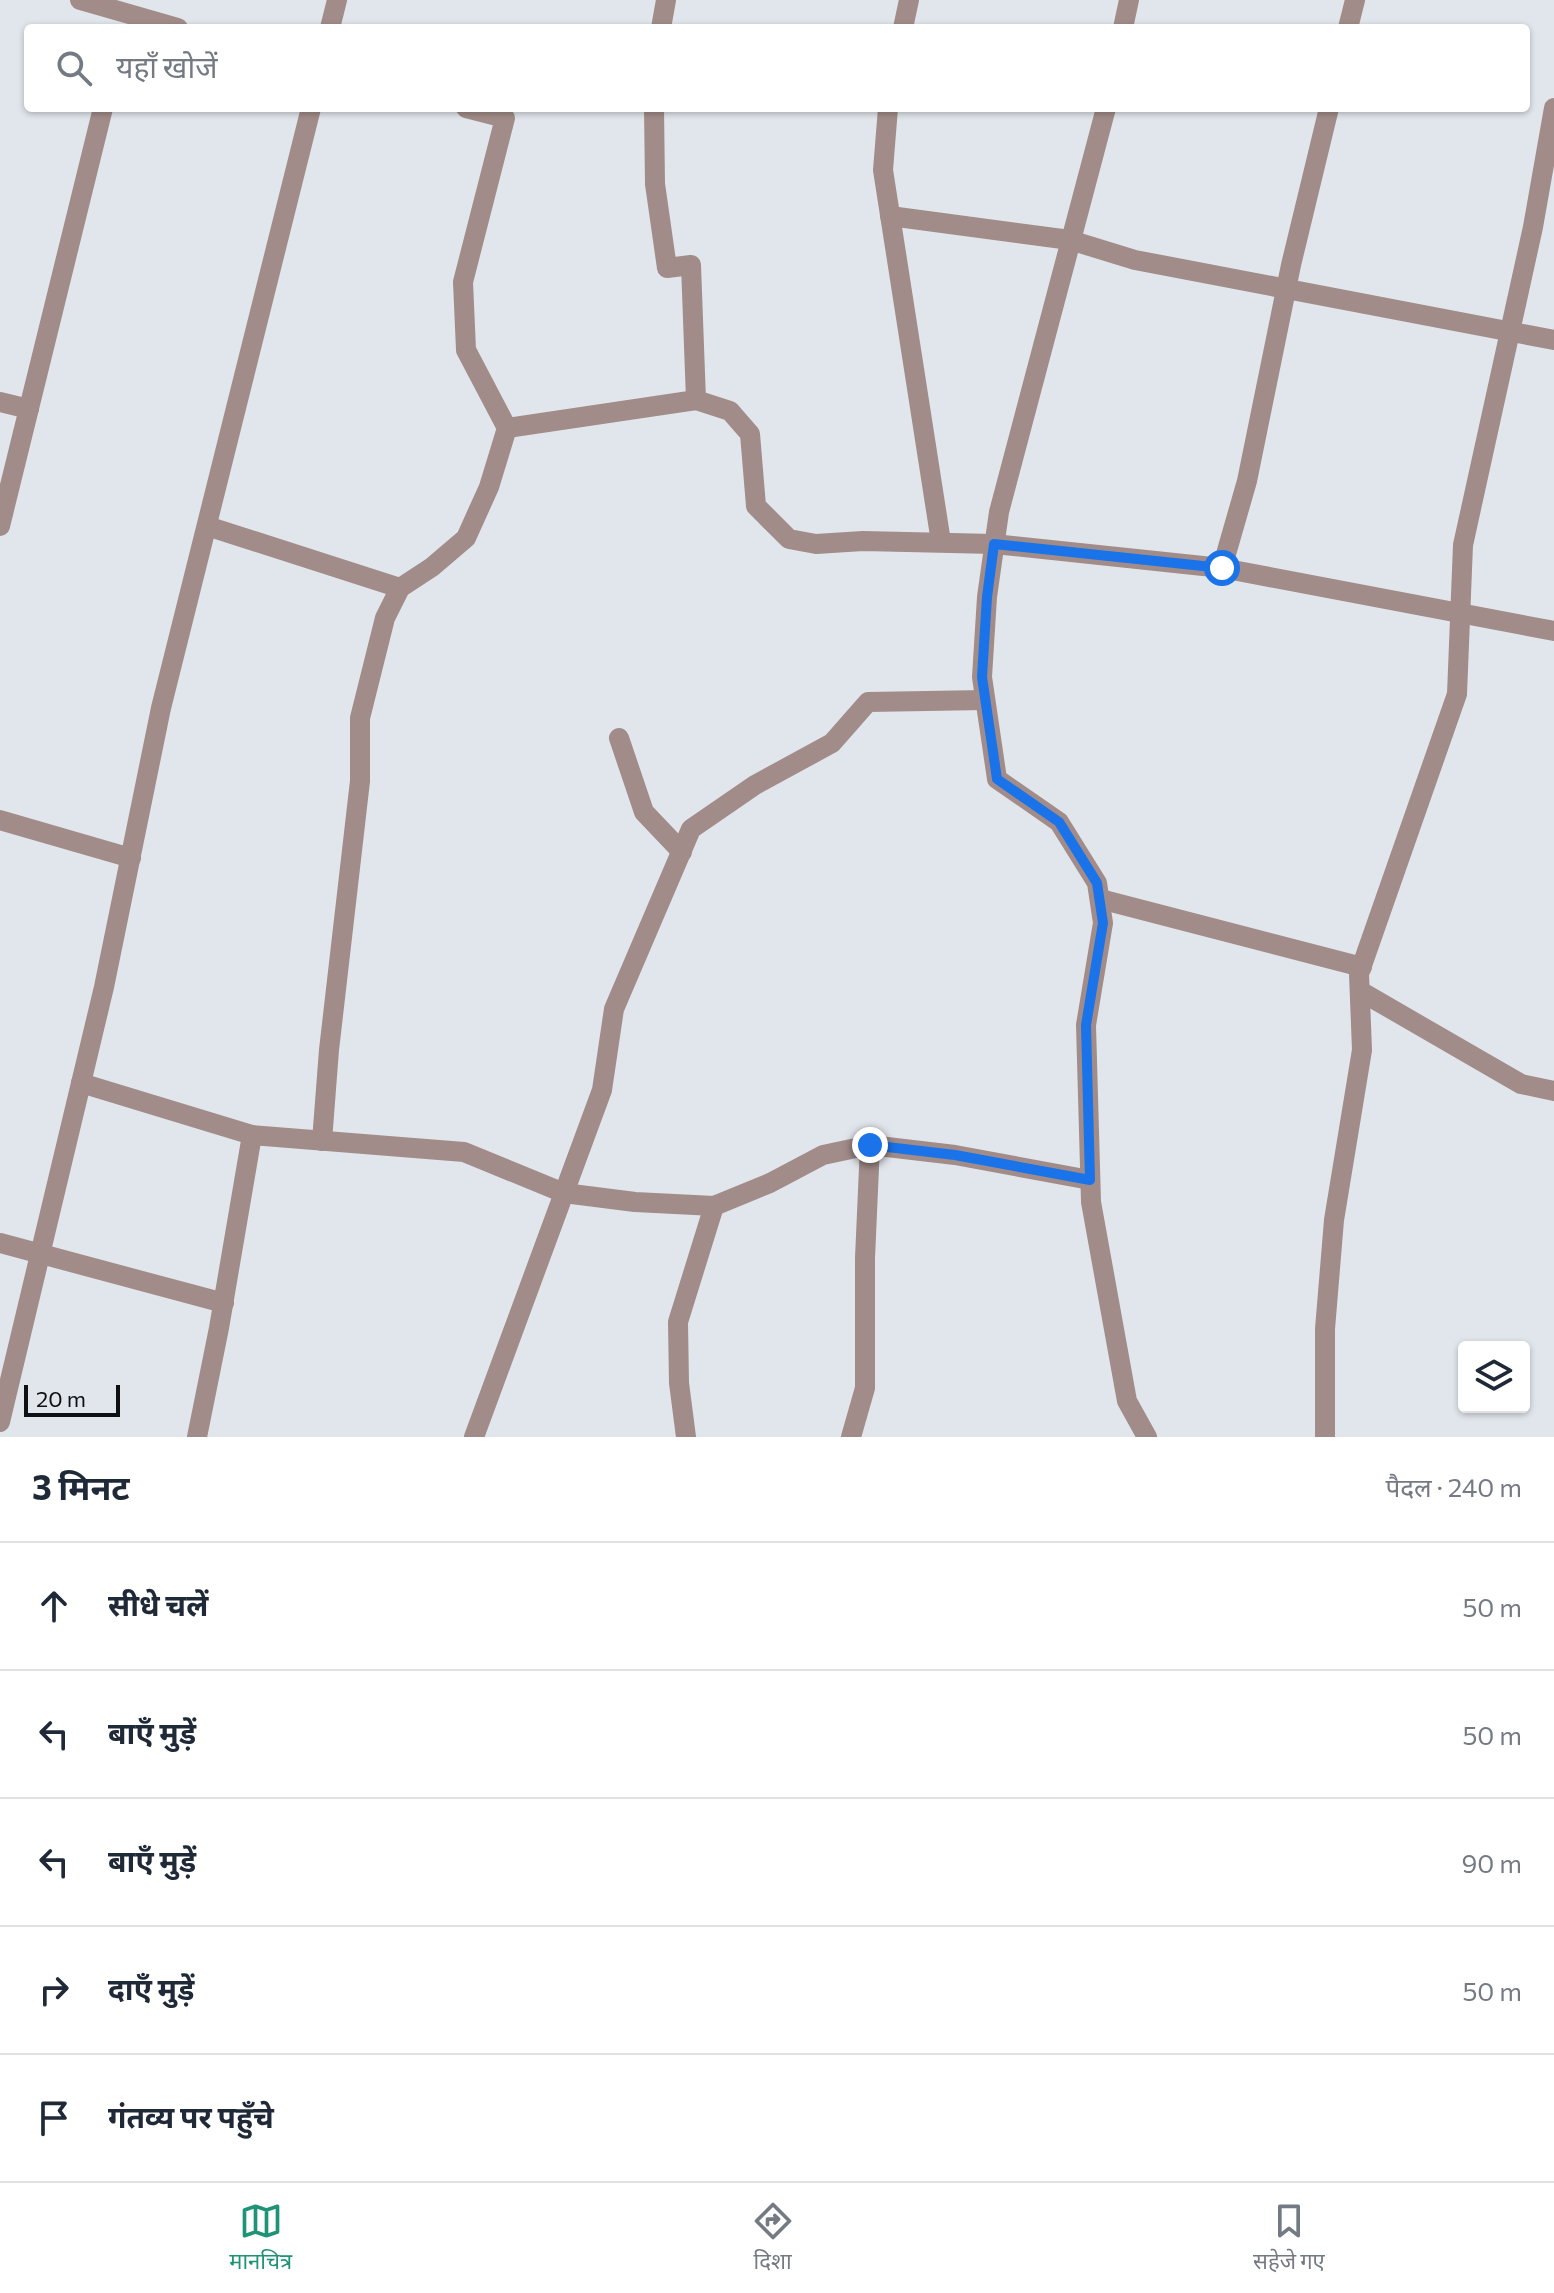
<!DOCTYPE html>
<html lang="hi">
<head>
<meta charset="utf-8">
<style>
  :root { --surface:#fff; --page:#f6f6f7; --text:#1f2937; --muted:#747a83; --line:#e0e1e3; --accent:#1f9376 }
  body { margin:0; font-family:Commissioner,"Noto Sans Devanagari",sans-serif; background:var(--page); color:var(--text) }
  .controls { position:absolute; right:24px; bottom:24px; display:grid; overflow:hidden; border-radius:8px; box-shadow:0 2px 6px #0004 }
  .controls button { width:72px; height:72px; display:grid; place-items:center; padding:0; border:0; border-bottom:2px solid var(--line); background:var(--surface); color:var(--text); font:40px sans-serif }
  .scale { position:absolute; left:24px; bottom:20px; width:96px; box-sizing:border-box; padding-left:8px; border:4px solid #0e1011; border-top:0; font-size:22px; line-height:28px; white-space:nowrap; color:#0e1011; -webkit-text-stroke:6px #e1e6ec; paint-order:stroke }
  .stop { position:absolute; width:24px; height:24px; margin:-18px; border:6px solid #1a73e8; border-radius:50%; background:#fff }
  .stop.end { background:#1a73e8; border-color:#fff; box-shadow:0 2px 8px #0008 }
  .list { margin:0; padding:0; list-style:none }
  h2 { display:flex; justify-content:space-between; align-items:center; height:104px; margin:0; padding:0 32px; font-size:34px }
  h2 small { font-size:26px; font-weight:400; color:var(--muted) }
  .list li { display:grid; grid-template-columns:52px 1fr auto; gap:24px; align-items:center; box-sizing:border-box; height:128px; padding:0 32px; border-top:2px solid var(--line) }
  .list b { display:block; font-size:30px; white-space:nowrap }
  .list em { font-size:26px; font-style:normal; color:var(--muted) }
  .icon { flex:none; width:44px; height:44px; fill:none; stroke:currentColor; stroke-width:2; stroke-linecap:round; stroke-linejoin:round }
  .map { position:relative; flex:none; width:1554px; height:1437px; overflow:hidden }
  .search { position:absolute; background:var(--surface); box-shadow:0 2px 6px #0004; left:24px; right:24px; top:24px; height:88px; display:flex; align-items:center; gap:20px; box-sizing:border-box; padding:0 28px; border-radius:8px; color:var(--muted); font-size:30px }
  .sheet { height:744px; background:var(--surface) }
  nav { display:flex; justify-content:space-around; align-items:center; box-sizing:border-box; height:112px; border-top:2px solid var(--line); background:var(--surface); font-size:22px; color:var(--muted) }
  nav a { display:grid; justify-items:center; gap:4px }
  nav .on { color:var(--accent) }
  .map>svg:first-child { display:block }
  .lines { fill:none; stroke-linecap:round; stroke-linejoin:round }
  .street { stroke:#a18c89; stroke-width:20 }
  .route { stroke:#1a73e8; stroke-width:10 }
</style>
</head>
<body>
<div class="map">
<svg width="1554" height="1437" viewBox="0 0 1554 1437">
  <rect width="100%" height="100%" fill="#e1e6ec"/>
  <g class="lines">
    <g class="street">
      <path d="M80 0 178 28"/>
      <path d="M330 28 337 0"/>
      <path d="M661 28 666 0"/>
      <path d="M903 28 909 0"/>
      <path d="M1123 28 1129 0"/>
      <path d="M1348 28 1355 0"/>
      <path d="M654 108 655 184 667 268 691 265 696 400"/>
      <path d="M888 108 883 170 941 542"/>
      <path d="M1106 108 999 512 987 597 982 677 997 779 1059 822 1097 883 1103 923 1086 1025 1091 1202 1127 1401 1147 1437"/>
      <path d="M890 216 1070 240 1135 260 1554 340"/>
      <path d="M0 402 29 409"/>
      <path d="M507 428 696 400 730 411 750 434 756 506 789 539 816 544 863 541 994 544 1222 568 1554 631"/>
      <path d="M0 526 103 108"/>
      <path d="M207 526 400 588"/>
      <path d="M1222 568 1247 481 1291 265 1329 108"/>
      <path d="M619 738 644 812 682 852"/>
      <path d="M0 820 131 858"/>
      <path d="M1100 899 1362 967"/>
      <path d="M1360 991 1521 1084 1554 1091"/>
      <path d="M81 1083 252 1135 464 1152 564 1193 635 1202 714 1206 770 1183 823 1155 870 1145 955 1155 1090 1180"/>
      <path d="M322 1141 329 1050 360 781V718L385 618 400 588 432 567 466 538 489 487 507 428 466 350 463 282 505 118 466 108"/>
      <path d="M0 1243 224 1303"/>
      <path d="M0 1422 104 987 161 708 311 108"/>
      <path d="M197 1437 219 1328 252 1135"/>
      <path d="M474 1437 602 1090 614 1009 691 829 755 785 832 743 868 702 985 700"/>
      <path d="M686 1437 679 1383 678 1322 714 1206"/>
      <path d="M851 1437 865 1388V1258L870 1145"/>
      <path d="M1325 1437V1329L1334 1220 1362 1050 1359 974 1457 694 1463 545 1533 227 1554 108"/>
    </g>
  </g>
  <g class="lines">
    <path class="route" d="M870 1145 955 1155 1090 1180 1086 1025 1103 923 1097 883 1059 822 997 779 982 677 987 597 994 544 1222 568"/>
  </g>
</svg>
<div class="controls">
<button><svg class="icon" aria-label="layers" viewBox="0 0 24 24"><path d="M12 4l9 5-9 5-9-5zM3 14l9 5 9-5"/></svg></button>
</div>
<div class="scale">20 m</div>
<div class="stop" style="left:1222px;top:568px"></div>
<div class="stop end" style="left:870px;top:1145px"></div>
<div class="search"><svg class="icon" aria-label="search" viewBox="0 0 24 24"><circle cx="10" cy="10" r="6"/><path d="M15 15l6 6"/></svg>यहाँ खोजें</div>
</div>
<section class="sheet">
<h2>3 मिनट<small>पैदल · 240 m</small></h2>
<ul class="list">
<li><svg class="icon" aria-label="ahead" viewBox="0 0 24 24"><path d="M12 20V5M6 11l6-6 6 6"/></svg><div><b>सीधे चलें</b></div><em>50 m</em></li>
<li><svg class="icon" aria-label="left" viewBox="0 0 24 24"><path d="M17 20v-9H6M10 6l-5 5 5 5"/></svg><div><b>बाएँ मुड़ें</b></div><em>50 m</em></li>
<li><svg class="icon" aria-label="left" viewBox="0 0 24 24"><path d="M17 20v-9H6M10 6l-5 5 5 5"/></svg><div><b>बाएँ मुड़ें</b></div><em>90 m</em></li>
<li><svg class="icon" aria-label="right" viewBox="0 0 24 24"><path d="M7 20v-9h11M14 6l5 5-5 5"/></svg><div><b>दाएँ मुड़ें</b></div><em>50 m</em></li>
<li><svg class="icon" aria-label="arrive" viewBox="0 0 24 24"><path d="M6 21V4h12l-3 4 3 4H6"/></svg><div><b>गंतव्य पर पहुँचे</b></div></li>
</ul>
</section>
<nav>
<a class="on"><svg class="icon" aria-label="map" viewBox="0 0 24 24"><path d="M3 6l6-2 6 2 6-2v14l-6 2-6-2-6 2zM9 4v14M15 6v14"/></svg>मानचित्र</a>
<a><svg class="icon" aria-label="directions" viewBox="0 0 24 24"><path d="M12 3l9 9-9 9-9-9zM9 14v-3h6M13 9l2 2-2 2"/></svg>दिशा</a>
<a><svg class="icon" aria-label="saved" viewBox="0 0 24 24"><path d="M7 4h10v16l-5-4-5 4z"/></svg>सहेजे गए</a>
</nav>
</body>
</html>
